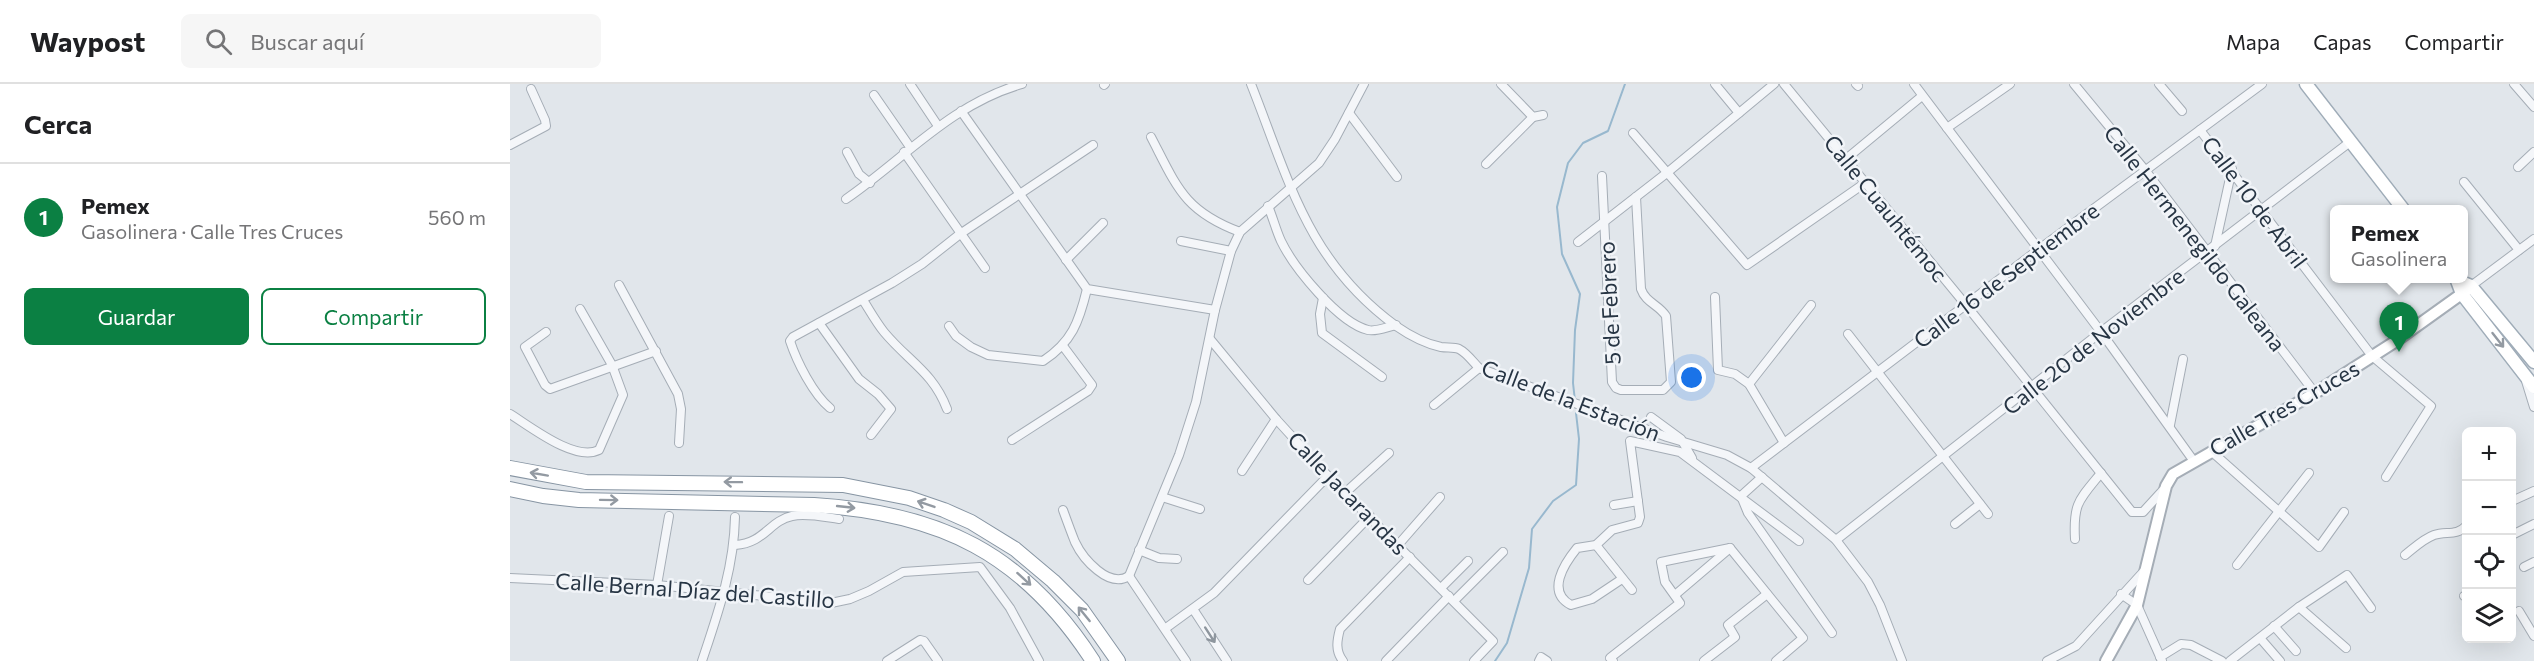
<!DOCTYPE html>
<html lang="es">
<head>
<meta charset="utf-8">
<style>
  :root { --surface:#fff; --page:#f6f6f6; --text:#202124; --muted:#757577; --line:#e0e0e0; --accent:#0b8043 }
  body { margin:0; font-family:Commissioner,sans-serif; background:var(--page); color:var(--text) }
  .controls { position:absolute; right:18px; bottom:18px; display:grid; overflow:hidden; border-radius:9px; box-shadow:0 6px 24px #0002 }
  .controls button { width:54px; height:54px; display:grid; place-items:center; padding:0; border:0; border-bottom:2px solid var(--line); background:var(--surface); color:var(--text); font:30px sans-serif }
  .you { position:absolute; left:1182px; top:294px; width:21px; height:21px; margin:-15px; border:4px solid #fff; border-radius:50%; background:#1a73e8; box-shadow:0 0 0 9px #1a73e833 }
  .badge { display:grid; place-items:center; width:39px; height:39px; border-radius:50%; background:var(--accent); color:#fff; font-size:20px; font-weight:700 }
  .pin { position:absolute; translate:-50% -50px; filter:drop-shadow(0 2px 3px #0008) }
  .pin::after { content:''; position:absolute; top:32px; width:21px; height:18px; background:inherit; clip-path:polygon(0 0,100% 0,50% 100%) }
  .popup { position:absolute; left:1820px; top:121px; width:138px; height:78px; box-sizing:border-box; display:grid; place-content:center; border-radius:9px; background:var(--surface); filter:drop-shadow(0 2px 4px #0005); font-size:20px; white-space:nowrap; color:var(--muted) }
  .popup b { font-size:22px; color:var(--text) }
  .popup::after { content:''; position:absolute; left:50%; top:100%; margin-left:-12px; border:12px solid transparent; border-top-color:var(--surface) }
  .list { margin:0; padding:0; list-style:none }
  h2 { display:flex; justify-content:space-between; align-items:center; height:78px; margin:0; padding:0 24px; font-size:26px }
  h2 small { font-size:20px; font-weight:400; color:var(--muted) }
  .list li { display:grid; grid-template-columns:39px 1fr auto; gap:18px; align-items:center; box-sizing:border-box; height:108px; padding:0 24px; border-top:2px solid var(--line) }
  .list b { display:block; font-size:22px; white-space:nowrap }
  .list p { margin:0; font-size:20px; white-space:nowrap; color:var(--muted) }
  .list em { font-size:20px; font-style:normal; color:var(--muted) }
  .actions { display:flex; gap:12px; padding:18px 24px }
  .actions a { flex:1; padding:14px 0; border:2px solid var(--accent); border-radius:9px; text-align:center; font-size:21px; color:var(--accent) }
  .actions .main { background:var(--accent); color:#fff }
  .icon { flex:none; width:33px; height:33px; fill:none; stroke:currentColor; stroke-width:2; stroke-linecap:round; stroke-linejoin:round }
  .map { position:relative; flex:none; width:2024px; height:577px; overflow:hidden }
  header { display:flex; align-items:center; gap:36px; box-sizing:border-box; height:84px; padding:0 30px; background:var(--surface); border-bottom:2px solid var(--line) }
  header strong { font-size:28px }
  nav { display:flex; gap:33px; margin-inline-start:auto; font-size:21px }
  .search { width:420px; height:54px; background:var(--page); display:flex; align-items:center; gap:15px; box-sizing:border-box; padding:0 21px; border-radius:9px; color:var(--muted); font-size:22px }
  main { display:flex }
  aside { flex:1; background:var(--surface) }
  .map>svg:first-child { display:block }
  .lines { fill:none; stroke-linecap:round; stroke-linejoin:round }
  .stream { stroke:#98b8ce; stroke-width:2 }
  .street-casing { stroke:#a5adb6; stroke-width:10 }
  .secondary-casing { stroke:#a5adb6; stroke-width:14 }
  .primary-casing { stroke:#9facb8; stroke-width:15 }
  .highway-casing { stroke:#8795a3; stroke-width:16 }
  .street { stroke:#f4f6f9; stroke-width:8 }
  .secondary { stroke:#fff; stroke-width:10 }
  .primary { stroke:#fff; stroke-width:12 }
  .highway { stroke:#fff; stroke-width:14 }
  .oneway { stroke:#939aa2 }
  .oneway2 { stroke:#8e969e }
  .labels { text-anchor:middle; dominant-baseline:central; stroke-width:5; stroke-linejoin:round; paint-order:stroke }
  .street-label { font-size:22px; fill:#273544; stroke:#f1f4f8 }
</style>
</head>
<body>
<header>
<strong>Waypost</strong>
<div class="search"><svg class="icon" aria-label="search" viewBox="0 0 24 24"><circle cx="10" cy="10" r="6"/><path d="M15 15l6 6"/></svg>Buscar aquí</div>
<nav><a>Mapa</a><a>Capas</a><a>Compartir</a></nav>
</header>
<main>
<aside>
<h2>Cerca<small></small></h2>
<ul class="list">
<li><span class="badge">1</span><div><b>Pemex</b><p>Gasolinera · Calle Tres Cruces</p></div><em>560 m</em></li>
</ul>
<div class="actions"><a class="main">Guardar</a><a>Compartir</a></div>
</aside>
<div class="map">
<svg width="2024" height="577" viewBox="0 0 2024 577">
  <rect width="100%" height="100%" fill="#e1e6eb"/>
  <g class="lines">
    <g class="stream">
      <path d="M1065 317 1063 299 1065 246 1070 210 1052 170 1047 123 1058 79 1073 59 1098 47 1115 0"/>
      <path d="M985 577 997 559 1019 484 1022 445 1043 417 1066 401 1069 355 1066 329"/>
    </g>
    <g class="street-casing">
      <g id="street">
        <path d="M400 0 428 42"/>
        <path d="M741 0C779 96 797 177 886 242 899 251 916 260 931 263 937 264 944 263 949 265 957 269 963 278 969 284L1157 353 1217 371 1241 384 1326 456 1358 498 1370 521 1392 577"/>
        <path d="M991 0 1023 33 1033 31"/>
        <path d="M1205 0 1229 29"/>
        <path d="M1274 0 1456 221 1622 428H1633L1655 404"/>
        <path d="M1346 0 1348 2"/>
        <path d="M1404 0 1591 248 1683 376"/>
        <path d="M1564 0 1635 86 1805 309"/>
        <path d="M1649 0 1672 27"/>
        <path d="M2004 0 2024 23"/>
        <path d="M594 1 595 0"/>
        <path d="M364 11 400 63"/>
        <path d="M451 27 577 205 705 226"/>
        <path d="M839 29 887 93"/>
        <path d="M1437 44 1500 0"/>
        <path d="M1690 46 1862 272 1921 322 1876 393"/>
        <path d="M1123 49 1237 181 1355 99"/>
        <path d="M641 53C667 103 674 127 730 148"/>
        <path d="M0 61 36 42 35 36 21 5"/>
        <path d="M337 68 349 90 360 99"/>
        <path d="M394 68 475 184"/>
        <path d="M1336 75 1412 12"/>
        <path d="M976 80 1023 33"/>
        <path d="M2008 83 2024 68"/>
        <path d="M1092 92 1102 298 1106 304 1111 306H1153L1161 298 1156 232C1148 220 1136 219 1131 205L1126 113"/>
        <path d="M1954 98 2009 166"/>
        <path d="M336 115C394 75 441 20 512 0"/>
        <path d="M758 122C763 134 766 146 771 157 784 184 829 239 858 246 866 248 877 243 886 241"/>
        <path d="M671 157 721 167"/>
        <path d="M1068 158 1158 88 1264 0"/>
        <path d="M1705 162 1722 85"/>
        <path d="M556 176 593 139"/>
        <path d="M109 201 168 310 171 325 169 359"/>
        <path d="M1961 202 2024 155"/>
        <path d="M1205 213 1208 286 1225 290 1239 300 1274 359"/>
        <path d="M813 214 810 230 812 249 872 293"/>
        <path d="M353 216C360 227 366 238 374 248 398 277 423 288 437 325"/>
        <path d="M309 239 349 295 368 310 381 325 361 351"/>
        <path d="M439 242 446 252 461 263 478 271 533 277C562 258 569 238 577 205"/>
        <path d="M36 248 15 263 35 301 40 305 146 267"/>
        <path d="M1338 250 1478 430"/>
        <path d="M700 255 766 335 818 392 983 557 964 577"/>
        <path d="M2016 297 2024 323"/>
        <path d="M1239 300 1301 221"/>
        <path d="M924 321 969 284"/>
        <path d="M320 324C303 310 287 278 280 257L283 253 382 199 412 180 450 150 583 61"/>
        <path d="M0 330C21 343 65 378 89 366L113 311 102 281 70 225"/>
        <path d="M1141 333 1171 355 1182 374"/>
        <path d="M1660 341 1673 275"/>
        <path d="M502 356 578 307 582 301 553 262"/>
        <path d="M1701 367 1809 463 1834 428"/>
        <path d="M1241 384 1528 166 1752 0"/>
        <path d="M732 387 766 335"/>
        <path d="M1252 393 1231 412 1238 429 1322 549"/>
        <path d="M836 408 879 369"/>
        <path d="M652 413 690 425"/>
        <path d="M2002 417 2024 407"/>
        <path d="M1104 421 1128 417"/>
        <path d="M553 426C557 437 561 448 565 458 573 475 599 505 619 492"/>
        <path d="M1445 440 1470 420"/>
        <path d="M2002 451 2024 440"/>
        <path d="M1565 455C1563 419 1569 416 1591 389"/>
        <path d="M1326 456 1591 248 1840 58"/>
        <path d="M225 461C255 459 259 437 282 432 297 429 314 433 329 435"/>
        <path d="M888 461 930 413"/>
        <path d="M1086 461 1122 506"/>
        <path d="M1220 464 1293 554 1266 577"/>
        <path d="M629 466 649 474 667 475"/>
        <path d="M1895 471C1904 464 1913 455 1924 451 1936 447 1947 452 1956 442"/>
        <path d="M1727 481 1799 389"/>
        <path d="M2014 483 2024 478"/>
        <path d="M619 492 669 371 686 318 705 226 721 167 730 148 809 79 825 55 854 0"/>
        <path d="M619 492 676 577"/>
        <path d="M0 494 147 501 321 519 340 515 359 507 393 488 470 483 500 524 529 577"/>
        <path d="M1112 495 1082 515 1061 521C1036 508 1054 480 1067 464L1086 461 1102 446 1128 439 1130 433 1120 357 1170 368 1289 457"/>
        <path d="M798 496 860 432"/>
        <path d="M147 501 159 432"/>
        <path d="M931 504 958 477"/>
        <path d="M1611 510 1627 521 1652 577"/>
        <path d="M1165 511 1219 465"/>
        <path d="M1954 512 1956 511"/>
        <path d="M944 517 993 468"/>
        <path d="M1789 523 1836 564"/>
        <path d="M683 525 717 577"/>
        <path d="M2009 527 2024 552"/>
        <path d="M1764 542 1786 567"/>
        <path d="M656 544 704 509 818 392"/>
        <path d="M1750 554 1770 577"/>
        <path d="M1650 573 1671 560 1681 561 1712 577"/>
        <path d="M192 577C208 529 224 484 225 433"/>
        <path d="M377 577 410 556 414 557 428 577"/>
        <path d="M833 577C825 567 827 556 830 545L900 473"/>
        <path d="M876 577 939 512"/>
        <path d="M1029 577 1031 573 1037 577"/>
        <path d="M1103 577 1100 574 1170 519 1155 498 1151 478 1220 464"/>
        <path d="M1194 577 1225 553 1218 541 1257 510"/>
        <path d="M1537 577 1566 562 1635 486"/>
        <path d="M1720 577 1789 523 1837 491 1861 524"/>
      </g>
    </g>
    <g class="secondary-casing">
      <path id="secondary" d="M1596 577 1627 521 1656 402 1663 390 1805 309 1883 259 1957 206"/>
    </g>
    <g class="primary-casing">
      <g id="primary">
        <path d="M1796 0 1893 125"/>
        <path d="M1946 194 1952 210 2024 303"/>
        <path d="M1949 197 1961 202 2024 278"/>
      </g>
    </g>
    <g class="highway-casing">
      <g id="highway">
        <path d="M0 384 76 398 333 401 399 414 434 426 461 438 505 465 543 497 572 526 608 577"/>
        <path d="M0 405 33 412 69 416 304 421C430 429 513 469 583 577"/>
      </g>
    </g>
    <use href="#street" class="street"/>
    <use href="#secondary" class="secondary"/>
    <use href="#primary" class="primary"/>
    <use href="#highway" class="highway"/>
  </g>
  <defs><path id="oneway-shaft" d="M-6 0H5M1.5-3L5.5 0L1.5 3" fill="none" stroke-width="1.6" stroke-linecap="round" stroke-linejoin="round" transform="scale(1.5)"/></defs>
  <g class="oneway">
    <use href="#oneway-shaft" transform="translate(1988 256) rotate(52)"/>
    <use href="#oneway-shaft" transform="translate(29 390) rotate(-170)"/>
    <use href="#oneway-shaft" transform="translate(223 398) rotate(-179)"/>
    <use href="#oneway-shaft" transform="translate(99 416) rotate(1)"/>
    <use href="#oneway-shaft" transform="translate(416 420) rotate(-161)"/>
    <use href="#oneway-shaft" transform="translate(336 423) rotate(6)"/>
    <use href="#oneway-shaft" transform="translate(514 495) rotate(42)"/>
    <use href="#oneway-shaft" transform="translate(574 530) rotate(-129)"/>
  </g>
  <use class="oneway2" href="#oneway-shaft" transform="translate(700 551) rotate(57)"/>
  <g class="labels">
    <g class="street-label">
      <text transform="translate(1745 118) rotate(53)">Calle 10 de Abril</text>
      <text transform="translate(1376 124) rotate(51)">Calle Cuauhtémoc</text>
      <text transform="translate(1685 154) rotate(52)">Calle Hermenegildo Galeana</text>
      <text transform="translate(1496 191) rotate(-37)">Calle 16 de Septiembre</text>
      <text transform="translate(1099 219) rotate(-93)">5 de Febrero</text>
      <text transform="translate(1583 257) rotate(-38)">Calle 20 de Noviembre</text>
      <text transform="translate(1061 316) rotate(21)">Calle de la Estación</text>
      <text transform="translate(1774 324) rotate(-30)">Calle Tres Cruces</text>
      <text transform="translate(838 409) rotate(46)">Calle Jacarandas</text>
      <text transform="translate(185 506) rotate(4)">Calle Bernal Díaz del Castillo</text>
    </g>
  </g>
</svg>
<div class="controls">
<button>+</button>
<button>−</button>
<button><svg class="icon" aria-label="locate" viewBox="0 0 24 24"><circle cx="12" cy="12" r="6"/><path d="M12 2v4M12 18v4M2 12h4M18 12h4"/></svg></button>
<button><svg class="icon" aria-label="layers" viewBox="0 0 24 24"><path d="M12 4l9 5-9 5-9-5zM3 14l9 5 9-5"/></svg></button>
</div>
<div class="you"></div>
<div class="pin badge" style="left:1889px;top:268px">1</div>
<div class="popup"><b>Pemex</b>Gasolinera</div>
</div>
</main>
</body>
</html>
